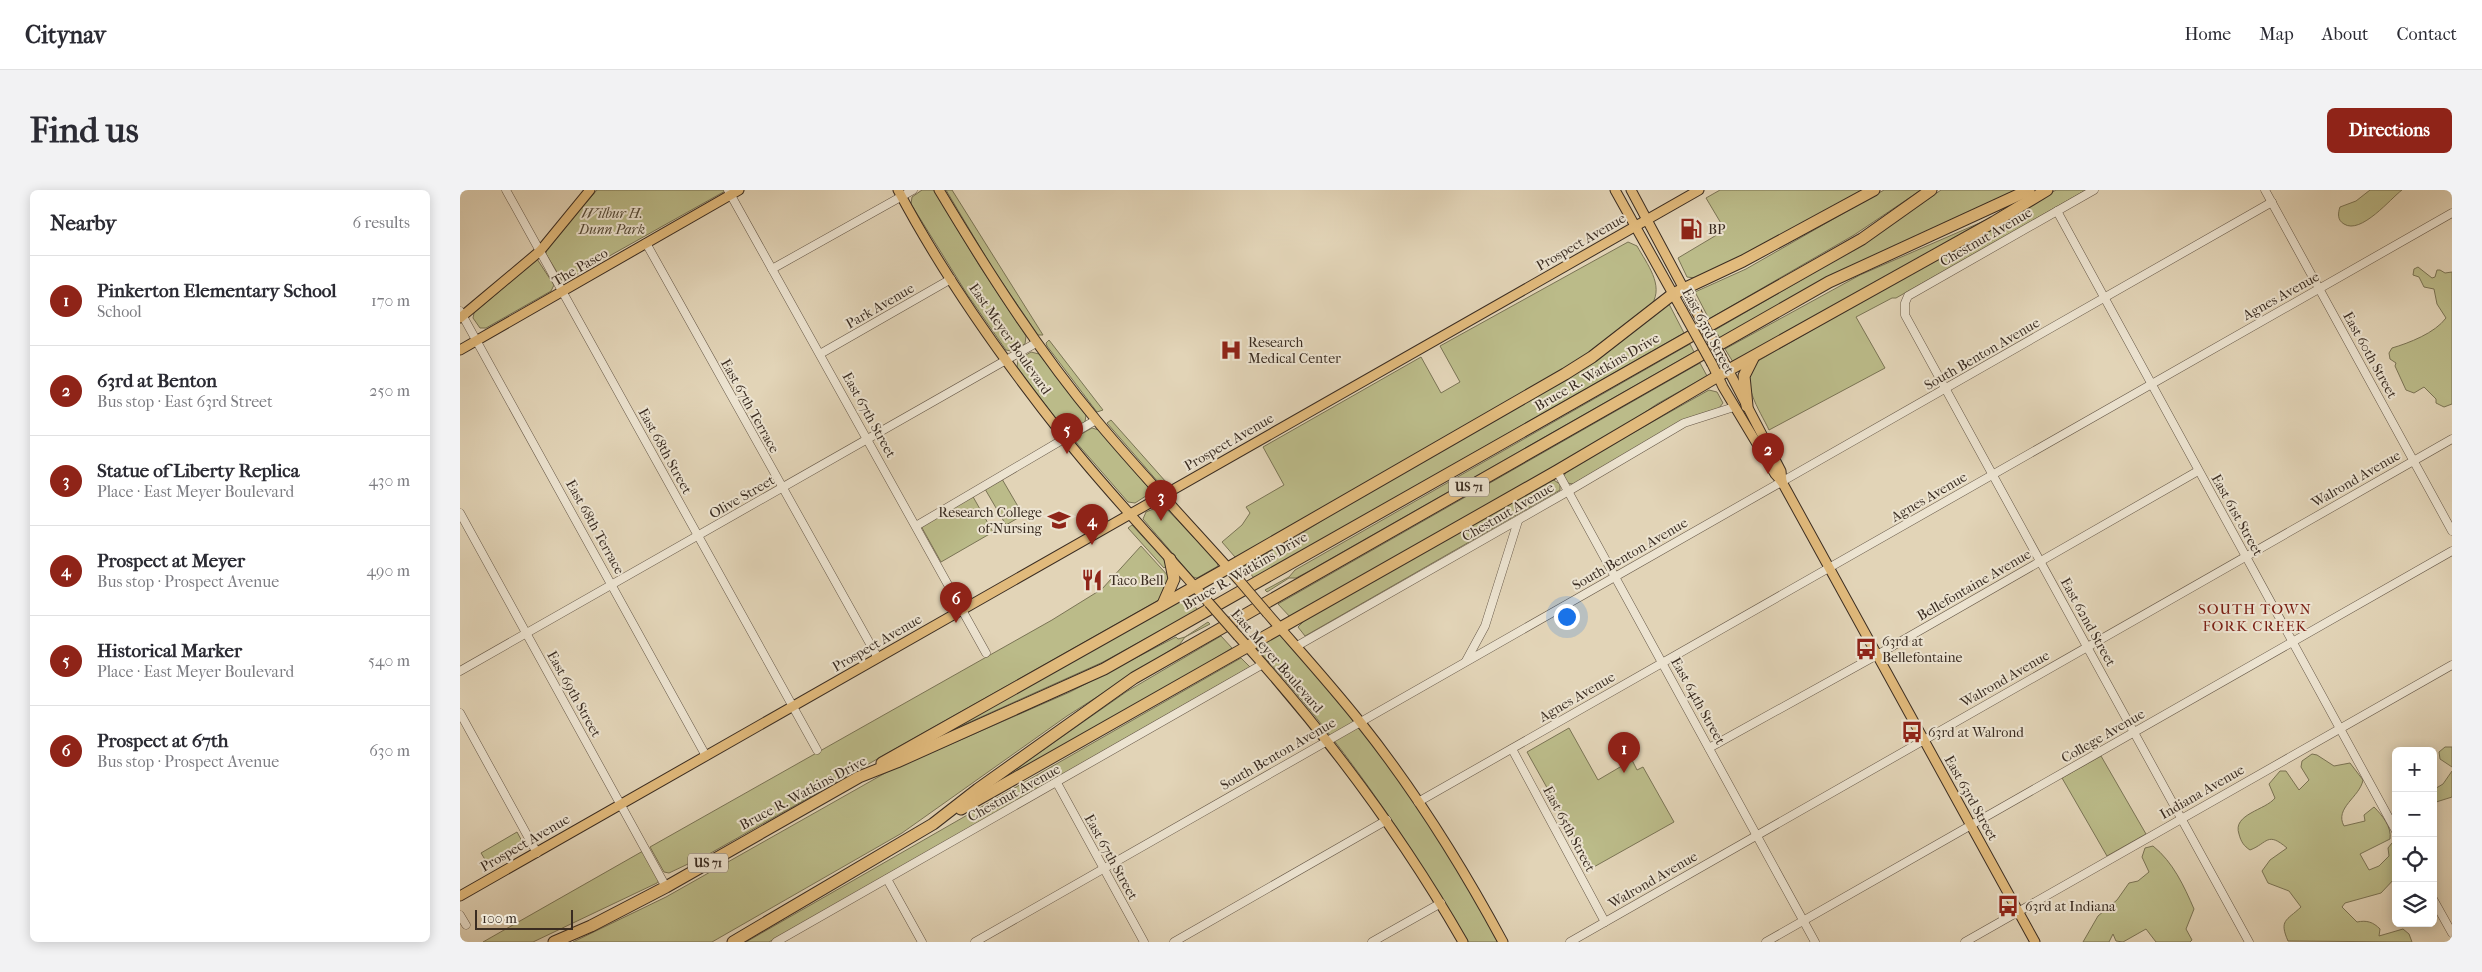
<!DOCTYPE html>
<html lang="en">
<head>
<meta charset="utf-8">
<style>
  :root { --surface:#fff; --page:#f2f2f3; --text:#2b2b33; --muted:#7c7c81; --line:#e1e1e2; --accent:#8f2418 }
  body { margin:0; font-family:"IM FELL French Canon",serif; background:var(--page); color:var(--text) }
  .controls { position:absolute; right:15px; bottom:15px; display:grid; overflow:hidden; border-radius:8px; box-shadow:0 2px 12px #0003 }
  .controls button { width:45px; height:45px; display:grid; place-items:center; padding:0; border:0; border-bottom:1px solid var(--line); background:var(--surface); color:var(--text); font:25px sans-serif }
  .scale { position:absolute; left:15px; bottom:12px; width:98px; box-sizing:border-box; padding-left:5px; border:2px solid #3a2c21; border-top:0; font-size:14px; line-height:18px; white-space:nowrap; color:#3a2c21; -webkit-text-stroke:4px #ece3d0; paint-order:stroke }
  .you { position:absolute; left:1106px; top:426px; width:18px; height:18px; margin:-12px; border:4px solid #fff; border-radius:50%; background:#1a73e8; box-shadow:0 0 0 8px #1a73e833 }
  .badge { display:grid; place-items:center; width:32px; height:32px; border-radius:50%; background:var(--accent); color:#fff; font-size:16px; font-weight:700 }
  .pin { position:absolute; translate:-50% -41px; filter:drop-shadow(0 1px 2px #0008) }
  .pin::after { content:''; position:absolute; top:26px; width:18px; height:15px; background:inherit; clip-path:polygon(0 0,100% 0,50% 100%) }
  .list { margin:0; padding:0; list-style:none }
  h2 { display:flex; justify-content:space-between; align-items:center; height:65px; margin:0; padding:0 20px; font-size:21px }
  h2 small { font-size:16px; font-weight:400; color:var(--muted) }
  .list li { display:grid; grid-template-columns:32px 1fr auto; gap:15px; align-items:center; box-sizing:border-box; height:90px; padding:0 20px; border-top:1px solid var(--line) }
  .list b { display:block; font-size:19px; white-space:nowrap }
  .list p { margin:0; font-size:16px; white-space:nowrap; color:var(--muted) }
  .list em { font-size:16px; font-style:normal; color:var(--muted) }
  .icon { flex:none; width:28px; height:28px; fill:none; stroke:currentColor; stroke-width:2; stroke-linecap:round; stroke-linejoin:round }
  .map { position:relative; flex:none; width:1992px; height:752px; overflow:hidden; border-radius:8px }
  header { display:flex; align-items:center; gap:30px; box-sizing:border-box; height:70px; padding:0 25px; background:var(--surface); border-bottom:1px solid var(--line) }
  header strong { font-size:24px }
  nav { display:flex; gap:28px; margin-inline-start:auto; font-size:18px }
  .intro { display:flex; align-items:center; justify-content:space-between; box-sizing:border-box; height:120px; padding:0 30px }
  h1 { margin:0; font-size:35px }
  .button { padding:12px 22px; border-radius:8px; background:var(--accent); color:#fff; font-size:18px; font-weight:700 }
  main { display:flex; gap:30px; padding:0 30px }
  aside { flex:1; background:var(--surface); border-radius:8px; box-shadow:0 2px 12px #0003 }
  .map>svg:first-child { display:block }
  .green { fill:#bbbb89; stroke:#7a7455 }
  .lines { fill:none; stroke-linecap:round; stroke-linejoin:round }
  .minor-casing { stroke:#645646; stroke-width:9 }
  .major-casing { stroke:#3a2c21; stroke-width:11 }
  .highway-casing { stroke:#3a2c21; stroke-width:13 }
  .minor { stroke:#ece3d0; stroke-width:8 }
  .major { stroke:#e1ba7c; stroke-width:9 }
  .highway { stroke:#e1ba7c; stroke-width:11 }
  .major-bridge-casing { stroke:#3a2c21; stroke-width:11; stroke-linecap:butt }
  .major-bridge { stroke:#e1ba7c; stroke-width:9 }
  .labels { text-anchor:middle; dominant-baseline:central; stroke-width:4; stroke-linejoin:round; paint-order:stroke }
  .shield { fill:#ece3d0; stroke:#6f6356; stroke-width:1 }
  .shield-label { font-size:12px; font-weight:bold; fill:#3a2c21 }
  .park-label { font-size:14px; font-style:italic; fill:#544936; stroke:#ece3d0 }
  .poi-label { font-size:14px; fill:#3a2c21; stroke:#ece3d0; text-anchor:start }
  .street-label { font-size:14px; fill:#3a2c21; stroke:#ece3d0 }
  .neighbourhood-label { font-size:15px; letter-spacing:1px; fill:#7a1f14; stroke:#ece3d0 }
</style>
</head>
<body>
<header>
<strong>Citynav</strong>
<nav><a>Home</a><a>Map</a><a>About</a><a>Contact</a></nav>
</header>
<div class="intro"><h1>Find us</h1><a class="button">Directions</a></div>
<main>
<aside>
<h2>Nearby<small>6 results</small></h2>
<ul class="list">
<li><span class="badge">1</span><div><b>Pinkerton Elementary School</b><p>School</p></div><em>170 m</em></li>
<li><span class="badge">2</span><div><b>63rd at Benton</b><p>Bus stop · East 63rd Street</p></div><em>250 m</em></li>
<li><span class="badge">3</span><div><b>Statue of Liberty Replica</b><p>Place · East Meyer Boulevard</p></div><em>430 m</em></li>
<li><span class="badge">4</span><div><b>Prospect at Meyer</b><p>Bus stop · Prospect Avenue</p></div><em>490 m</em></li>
<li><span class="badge">5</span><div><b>Historical Marker</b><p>Place · East Meyer Boulevard</p></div><em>540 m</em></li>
<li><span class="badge">6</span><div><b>Prospect at 67th</b><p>Bus stop · Prospect Avenue</p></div><em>630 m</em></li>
</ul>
</aside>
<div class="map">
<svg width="1992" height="752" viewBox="0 0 1992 752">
  <rect width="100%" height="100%" fill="#e2d4b7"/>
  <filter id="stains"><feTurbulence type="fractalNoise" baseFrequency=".004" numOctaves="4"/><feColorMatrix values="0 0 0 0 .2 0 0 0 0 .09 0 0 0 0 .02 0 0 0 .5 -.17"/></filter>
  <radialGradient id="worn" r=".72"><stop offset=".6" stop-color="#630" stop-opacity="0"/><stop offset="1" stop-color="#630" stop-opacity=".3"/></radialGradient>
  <g class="green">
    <path d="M137 0H267L103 92 86 64V59Z"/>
    <path d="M462 0H474L519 75 566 146 565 154 551 161 546 160 507 104 451 14 452 7Z"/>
    <path d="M486 0H492L583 145H578L533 79Z"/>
    <path d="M1260 0H1407L1346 35 1235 88 1227 87 1218 68 1265 40 1246 8Z"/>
    <path d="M1424 0H1461L1394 45 1249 129 1235 102 1286 79Z"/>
    <path d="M1481 0H1561L1380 81 1260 148 1255 140 1405 53Z"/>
    <path d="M1596 0H1626L1436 108H1432L1396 127 1425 178 1309 240C1300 220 1277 190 1298 171Z"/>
    <path d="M1910 0H1942C1931 8 1901 45 1884 34 1877 30 1878 23 1880 17L1896 11Z"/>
    <path d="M1531 28 1273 172 1265 159 1400 85Z"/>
    <path d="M1168 52 1177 56C1187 74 1204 95 1192 114L1129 164 778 366 775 367 762 352 782 335 790 323 786 317 824 295 803 257 961 167 981 203 1000 192 980 156Z"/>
    <path d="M77 69 94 95 91 101 26 138H20L13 128 14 123Z"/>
    <path d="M1958 77 1972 88 1975 87 1977 80H1980L1985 83 1992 82V214L1984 217 1976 213V209L1964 197 1954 203 1946 200 1935 176 1936 173 1930 169 1929 163 1932 158C1949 153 1975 143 1986 128L1977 114 1974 99 1964 97 1959 87 1953 85 1954 79Z"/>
    <path d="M1209 114 1224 143 794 388 784 376 831 350Z"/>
    <path d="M589 150 643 220 637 222 587 156 586 153Z"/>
    <path d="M1230 154 1234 162 851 380 836 388H829L807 402 805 400 829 387 835 380Z"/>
    <path d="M571 162 579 164 626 225 625 232 611 241 603 238 557 177 558 170Z"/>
    <path d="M1240 173 1247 186 1197 214 1162 238 831 428 818 414Z"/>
    <path d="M1249 200 1257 202 1263 213 1259 218 1225 229 1113 294 1107 293 1104 286 1107 280Z"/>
    <path d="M651 230 706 292 702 294 699 293 647 233Z"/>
    <path d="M632 238 639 240 688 297 689 304 675 313 668 312 615 251 618 246Z"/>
    <path d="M542 289 563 325 546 335 525 299Z"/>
    <path d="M1092 289 1100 294V300L845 446 838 437 845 430Z"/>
    <path d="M512 305 533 342 481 372 461 336Z"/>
    <path d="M703 315 757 372 758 376 737 388 733 387 683 329 686 322Z"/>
    <path d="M672 335 704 370 707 375 704 378 668 338Z"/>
    <path d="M681 356 710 388 699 410 249 664 209 683 204 682 190 657 592 430 642 399Z"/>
    <path d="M725 406 738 420 643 472 490 541Z"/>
    <path d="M748 432 750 434 725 447 720 454 607 526 442 643 252 752H113L206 707 427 582 610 502 716 447 718 449 725 447Z"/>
    <path d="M820 442C853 481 886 519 917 560 963 619 1003 686 1040 752H1007C948 648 879 548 798 460L797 457Z"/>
    <path d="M761 446 772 458 687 510 526 600 666 502Z"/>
    <path d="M781 468 790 477 309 752H286Z"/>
    <path d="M1109 538 1138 590 1172 570 1177 580 1183 577 1214 632 1132 678 1067 562Z"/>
    <path d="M1985 557H1992V577L1980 569 1979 562Z"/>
    <path d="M1852 564 1857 565 1874 576 1890 573 1903 590C1900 607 1874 618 1884 636L1905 631 1904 625 1914 617C1922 625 1932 637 1930 649L1900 664 1909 680 1919 676 1929 666 1928 658 1932 653 1936 654V687L1921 703 1885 713 1882 717 1897 732C1907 730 1913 732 1920 739L1919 746 1943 739 1949 744 1952 752 1828 751C1819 730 1826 731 1841 717L1829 701 1808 693 1802 681 1810 670 1827 658C1807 641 1808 653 1790 660 1784 656 1781 652 1779 644 1772 624 1806 620 1815 608L1809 594 1820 581H1826L1839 600 1849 590 1841 577 1842 571Z"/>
    <path d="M1641 566 1686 644 1647 666 1602 588Z"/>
    <path d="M1992 581V607L1973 613V600L1983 594Z"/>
    <path d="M57 642 64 655 29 676 21 663Z"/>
    <path d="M1693 656C1713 672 1724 696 1734 719L1726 739 1732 750 1730 752H1696L1686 739 1663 752 1656 751 1653 744 1649 752H1623L1638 726 1657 710 1669 693 1678 691 1689 682 1682 667 1685 658Z"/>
    <path d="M183 661 199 690 197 693 73 752H23Z"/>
  </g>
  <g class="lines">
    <g class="minor-casing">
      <g id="minor">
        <path d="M46 0 357 560"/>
        <path d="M268 0 526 463"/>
        <path d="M1634 0 1448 106 1445 113V125L1789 752"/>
        <path d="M1805 0 1992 341"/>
        <path d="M1597 21 1936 641"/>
        <path d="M186 53 418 468"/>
        <path d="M312 79 453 0"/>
        <path d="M0 121 246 566"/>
        <path d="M360 164 491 89"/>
        <path d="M1097 281 1355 752"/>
        <path d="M0 323 206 697"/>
        <path d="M456 336 636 230"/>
        <path d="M837 456 1107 302 1224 233 1274 217"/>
        <path d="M1006 471 1025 436 1058 331"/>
        <path d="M0 481 576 153"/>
        <path d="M0 523 77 663"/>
        <path d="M1249 558 1417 465 1738 281"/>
        <path d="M1052 559 1145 732"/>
        <path d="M597 593 684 752"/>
        <path d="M958 612 1992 23"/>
        <path d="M427 689 462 752"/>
        <path d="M1973 709 1992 743"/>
        <path d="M0 725 6 735"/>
        <path d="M316 752 803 474"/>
        <path d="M515 752 1812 12"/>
        <path d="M714 752 927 630"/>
        <path d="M912 752 981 713"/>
        <path d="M1110 752 1992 249"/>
        <path d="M1306 752 1992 361"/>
        <path d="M1505 752 1992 475"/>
      </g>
    </g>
    <g class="major-casing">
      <g id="major">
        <path d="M438 0C484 87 543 170 605 248 650 305 701 357 749 413"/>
        <path d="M479 0C527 80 577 159 637 231 682 285 731 336 778 389"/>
        <path d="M1155 0 1222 120"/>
        <path d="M1171 0 1232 114"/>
        <path d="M0 128 80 61 130 0"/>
        <path d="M0 160 279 0"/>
        <path d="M1262 168 1321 281 1322 292"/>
        <path d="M1252 174 1263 197 1315 284 1322 292 1575 752"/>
        <path d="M807 423C839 460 871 495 901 533 955 601 1002 676 1043 752"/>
        <path d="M778 446C863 540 940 642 1003 752"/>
        <path d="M0 706 1239 0"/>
      </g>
    </g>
    <g class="highway-casing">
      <g id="highway">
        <path d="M1287 216 1284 186 1293 168"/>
        <path d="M703 414 714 389 710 369"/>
        <path d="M422 573 768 378 1105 184 1132 167 1213 104 1283 71 1414 0"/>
        <path d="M501 619 1097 281 1258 186 1534 32 1587 0"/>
        <path d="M94 752 131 736 206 697 399 587 437 572 644 479 1402 49 1471 0"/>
        <path d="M273 752 473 634 518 599 674 488 1369 92 1569 0"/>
      </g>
    </g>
    <use href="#minor" class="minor"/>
    <use href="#major" class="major"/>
    <use href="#highway" class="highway"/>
    <g class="major-bridge-casing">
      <g id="major-bridge">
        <path d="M1232 114 1262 168"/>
        <path d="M1222 120 1252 174"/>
        <path d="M778 389 807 423"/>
        <path d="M749 413 778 446"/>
      </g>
    </g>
    <use href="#major-bridge" class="major-bridge"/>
  </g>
  <defs>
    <g id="fuel-bare" transform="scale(1.725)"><path d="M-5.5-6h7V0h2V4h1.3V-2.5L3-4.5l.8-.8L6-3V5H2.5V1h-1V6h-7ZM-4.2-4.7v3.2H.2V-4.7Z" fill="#8f2418" stroke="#ece3d0" stroke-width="2.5" paint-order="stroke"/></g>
    <g id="hospital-bare" transform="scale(1.725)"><path d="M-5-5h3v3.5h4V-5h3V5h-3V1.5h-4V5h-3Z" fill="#8f2418" stroke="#ece3d0" stroke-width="2.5" paint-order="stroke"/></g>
    <g id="university-bare" transform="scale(1.725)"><path d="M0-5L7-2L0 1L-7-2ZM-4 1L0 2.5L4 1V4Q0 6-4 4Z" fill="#8f2418" stroke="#ece3d0" stroke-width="2.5" paint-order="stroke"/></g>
    <g id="restaurant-bare" transform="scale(1.725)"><path d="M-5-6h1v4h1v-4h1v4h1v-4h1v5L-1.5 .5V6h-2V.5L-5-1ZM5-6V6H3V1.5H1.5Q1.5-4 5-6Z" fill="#8f2418" stroke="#ece3d0" stroke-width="2.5" paint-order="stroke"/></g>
    <g id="bus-bare" transform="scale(1.725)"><path d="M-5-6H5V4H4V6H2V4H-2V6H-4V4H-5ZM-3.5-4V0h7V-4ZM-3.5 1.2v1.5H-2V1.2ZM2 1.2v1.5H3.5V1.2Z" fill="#8f2418" stroke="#ece3d0" stroke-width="2.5" paint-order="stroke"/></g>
  </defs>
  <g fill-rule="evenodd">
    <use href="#fuel-bare" x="1231" y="39"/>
    <use href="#hospital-bare" x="771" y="160"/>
    <use href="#university-bare" x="599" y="330"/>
    <use href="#restaurant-bare" x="632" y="390"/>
    <use href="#bus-bare" x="1406" y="459"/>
    <use href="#bus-bare" x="1452" y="542"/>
    <use href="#bus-bare" x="1548" y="716"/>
  </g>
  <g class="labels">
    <g class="shield">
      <rect x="989" y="287.5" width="40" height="19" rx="4"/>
      <rect x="228" y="663.5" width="40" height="19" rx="4"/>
    </g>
    <g class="shield-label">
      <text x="1009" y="297">US 71</text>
      <text x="248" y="673">US 71</text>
    </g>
    <g class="park-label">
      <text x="152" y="23">Wilbur H.<tspan x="152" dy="16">Dunn Park</tspan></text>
    </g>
    <g class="poi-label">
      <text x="1248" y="39">BP</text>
      <text x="788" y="152">Research<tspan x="788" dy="16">Medical Center</tspan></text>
      <text x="582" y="322" text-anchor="end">Research College<tspan x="582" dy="16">of Nursing</tspan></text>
      <text x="649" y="390">Taco Bell</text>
      <text x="1422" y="451">63rd at<tspan x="1422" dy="16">Bellefontaine</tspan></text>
      <text x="1468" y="542">63rd at Walrond</text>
      <text x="1565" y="716">63rd at Indiana</text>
    </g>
    <g class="street-label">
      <text transform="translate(1526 47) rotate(-30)">Chestnut Avenue</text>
      <text transform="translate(1121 52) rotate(-30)">Prospect Avenue</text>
      <text transform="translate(120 77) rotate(-30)">The Paseo</text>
      <text transform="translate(1821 106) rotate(-29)">Agnes Avenue</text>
      <text transform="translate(420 116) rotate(-30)">Park Avenue</text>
      <text transform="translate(1248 141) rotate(62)">East 63rd Street</text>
      <text transform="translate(550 149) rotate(55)">East Meyer Boulevard</text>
      <text transform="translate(1522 164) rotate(-30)">South Benton Avenue</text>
      <text transform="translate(1910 165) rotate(61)">East 60th Street</text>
      <text transform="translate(1137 182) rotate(-30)">Bruce R. Watkins Drive</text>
      <text transform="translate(290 216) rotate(61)">East 67th Terrace</text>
      <text transform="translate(409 225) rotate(61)">East 67th Street</text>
      <text transform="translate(769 252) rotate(-30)">Prospect Avenue</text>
      <text transform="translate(205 261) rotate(61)">East 68th Street</text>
      <text transform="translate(1896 289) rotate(-30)">Walrond Avenue</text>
      <text transform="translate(282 307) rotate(-30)">Olive Street</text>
      <text transform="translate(1469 307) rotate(-30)">Agnes Avenue</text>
      <text transform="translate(1048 322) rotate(-30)">Chestnut Avenue</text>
      <text transform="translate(1777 325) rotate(61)">East 61st Street</text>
      <text transform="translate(135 337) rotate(61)">East 68th Terrace</text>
      <text transform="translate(1170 364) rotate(-30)">South Benton Avenue</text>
      <text transform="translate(785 381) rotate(-30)">Bruce R. Watkins Drive</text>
      <text transform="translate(1514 395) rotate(-30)">Bellefontaine Avenue</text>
      <text transform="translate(1628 432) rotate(61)">East 62nd Street</text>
      <text transform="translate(417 453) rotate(-30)">Prospect Avenue</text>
      <text transform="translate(817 471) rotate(49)">East Meyer Boulevard</text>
      <text transform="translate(1545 489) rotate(-30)">Walrond Avenue</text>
      <text transform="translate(114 504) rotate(61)">East 69th Street</text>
      <text transform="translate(1117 507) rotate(-30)">Agnes Avenue</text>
      <text transform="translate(1238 511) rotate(61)">East 64th Street</text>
      <text transform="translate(1643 546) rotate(-30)">College Avenue</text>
      <text transform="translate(818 564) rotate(-30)">South Benton Avenue</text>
      <text transform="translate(1742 602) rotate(-30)">Indiana Avenue</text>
      <text transform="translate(343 603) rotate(-28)">Bruce R. Watkins Drive</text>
      <text transform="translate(554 603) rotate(-29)">Chestnut Avenue</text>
      <text transform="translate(1511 608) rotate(61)">East 63rd Street</text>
      <text transform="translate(1109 639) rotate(62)">East 65th Street</text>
      <text transform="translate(65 653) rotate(-30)">Prospect Avenue</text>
      <text transform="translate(651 667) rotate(61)">East 67th Street</text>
      <text transform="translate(1193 690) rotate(-30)">Walrond Avenue</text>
    </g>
    <g class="neighbourhood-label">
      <text x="1795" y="419">SOUTH TOWN<tspan x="1795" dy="17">FORK CREEK</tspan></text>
    </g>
  </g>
  <rect width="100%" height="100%" filter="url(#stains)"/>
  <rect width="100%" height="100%" fill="url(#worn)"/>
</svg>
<div class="controls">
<button>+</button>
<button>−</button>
<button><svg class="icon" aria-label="locate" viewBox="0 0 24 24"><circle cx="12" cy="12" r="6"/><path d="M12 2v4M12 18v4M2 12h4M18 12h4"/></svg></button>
<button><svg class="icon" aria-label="layers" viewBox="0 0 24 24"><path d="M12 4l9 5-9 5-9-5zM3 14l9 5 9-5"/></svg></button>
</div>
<div class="scale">100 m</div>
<div class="you"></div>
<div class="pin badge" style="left:1164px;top:583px">1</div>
<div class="pin badge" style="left:1308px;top:284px">2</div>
<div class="pin badge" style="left:701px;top:331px">3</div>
<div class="pin badge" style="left:632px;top:355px">4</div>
<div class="pin badge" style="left:607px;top:264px">5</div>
<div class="pin badge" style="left:496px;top:433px">6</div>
</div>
</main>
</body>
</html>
